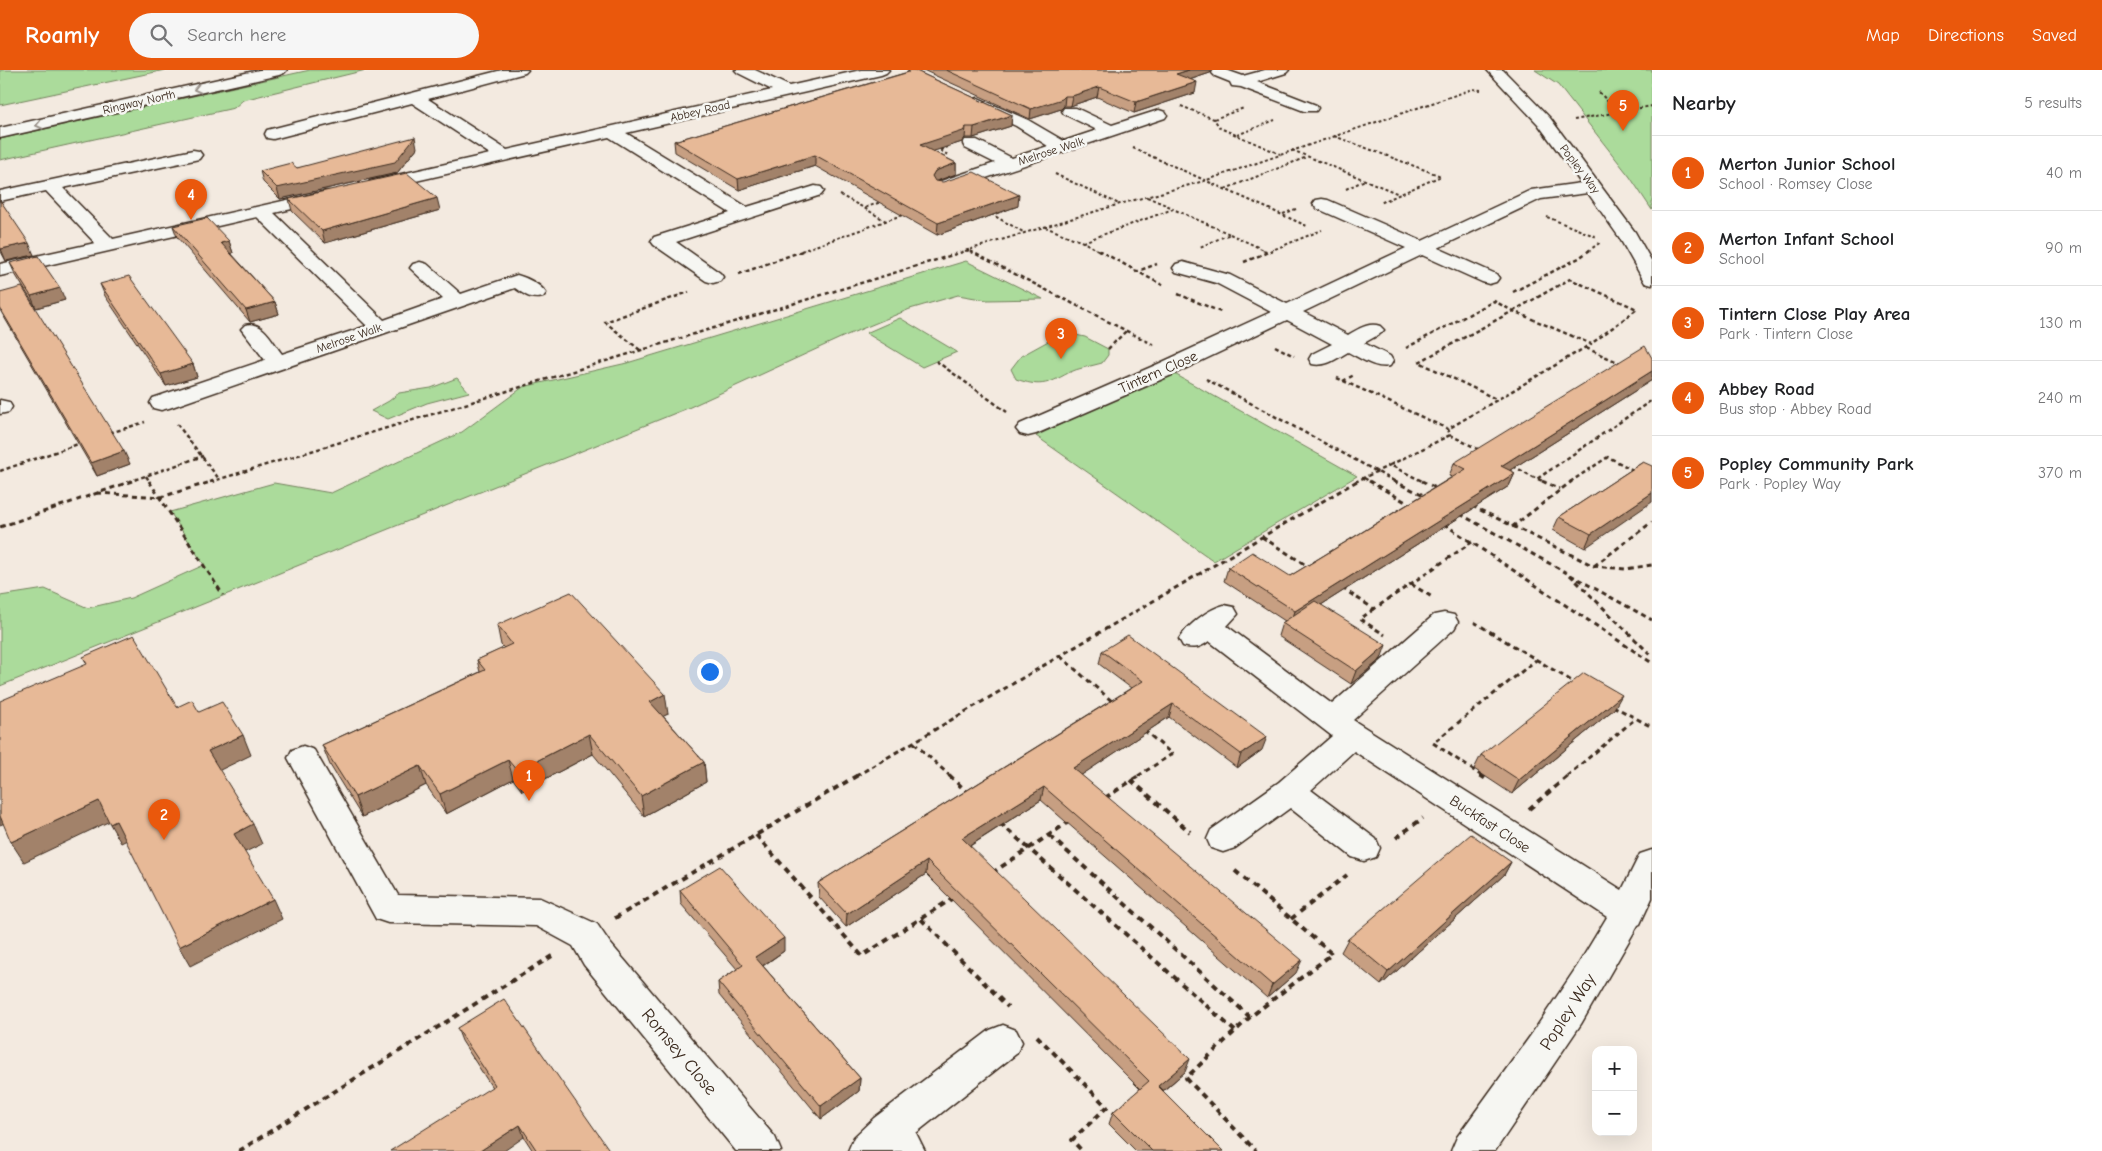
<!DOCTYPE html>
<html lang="en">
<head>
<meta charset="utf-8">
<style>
  :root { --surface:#fff; --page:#f6f6f6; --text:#202124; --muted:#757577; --line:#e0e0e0; --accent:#ea580c }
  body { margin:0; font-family:"Comic Neue",sans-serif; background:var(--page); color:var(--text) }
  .controls { position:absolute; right:15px; bottom:15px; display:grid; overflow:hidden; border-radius:10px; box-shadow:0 5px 20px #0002 }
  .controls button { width:45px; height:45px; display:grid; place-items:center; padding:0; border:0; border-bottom:1px solid var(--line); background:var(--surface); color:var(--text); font:25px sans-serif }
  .you { position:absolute; left:709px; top:601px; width:18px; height:18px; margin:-12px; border:4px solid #fff; border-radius:50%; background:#1a73e8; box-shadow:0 0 0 8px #1a73e833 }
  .badge { display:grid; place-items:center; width:32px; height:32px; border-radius:50%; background:var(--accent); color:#fff; font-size:16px; font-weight:700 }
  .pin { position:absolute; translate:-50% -41px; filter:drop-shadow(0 1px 2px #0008) }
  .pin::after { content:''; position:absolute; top:26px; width:18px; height:15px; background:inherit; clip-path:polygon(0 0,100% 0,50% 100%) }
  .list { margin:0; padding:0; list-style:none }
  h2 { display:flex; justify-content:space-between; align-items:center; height:65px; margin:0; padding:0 20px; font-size:21px }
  h2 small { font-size:16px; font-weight:400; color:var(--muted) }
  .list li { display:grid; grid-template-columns:32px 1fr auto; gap:15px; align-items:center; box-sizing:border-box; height:75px; padding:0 20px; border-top:1px solid var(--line) }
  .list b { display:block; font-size:19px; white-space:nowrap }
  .list p { margin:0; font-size:16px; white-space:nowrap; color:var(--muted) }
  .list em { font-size:16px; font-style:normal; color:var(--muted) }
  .icon { flex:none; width:28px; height:28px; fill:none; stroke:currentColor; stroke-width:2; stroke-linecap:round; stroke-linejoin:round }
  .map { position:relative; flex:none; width:1652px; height:1081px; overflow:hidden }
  header { display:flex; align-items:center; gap:30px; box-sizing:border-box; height:70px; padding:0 25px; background:var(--accent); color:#fff }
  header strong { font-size:24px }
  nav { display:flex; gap:28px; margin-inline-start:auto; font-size:18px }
  .search { width:350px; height:45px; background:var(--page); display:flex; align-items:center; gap:12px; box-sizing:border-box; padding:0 18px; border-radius:28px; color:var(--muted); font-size:19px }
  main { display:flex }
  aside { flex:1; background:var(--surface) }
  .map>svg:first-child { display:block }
  .green { fill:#abdb9b; stroke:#73825c }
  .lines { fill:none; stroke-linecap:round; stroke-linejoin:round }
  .minor-casing { stroke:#3b2a1e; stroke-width:3 }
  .highway-casing { stroke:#3b2a1e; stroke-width:3 }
  .path-far3 { stroke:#3b2a1e; stroke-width:2; stroke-dasharray:3 2.5; stroke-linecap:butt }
  .path-far2 { stroke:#3b2a1e; stroke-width:2.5; stroke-dasharray:4 3; stroke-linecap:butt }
  .path-far1 { stroke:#3b2a1e; stroke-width:3; stroke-dasharray:5 4; stroke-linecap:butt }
  .path { stroke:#3b2a1e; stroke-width:4; stroke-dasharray:6 5; stroke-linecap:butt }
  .minor { fill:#f6f6f2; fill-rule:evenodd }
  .highway { fill:#f6f6f2; fill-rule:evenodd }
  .wall { fill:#c79f82; stroke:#3b2a1e }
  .shaded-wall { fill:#a2826a; stroke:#3b2a1e }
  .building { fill:#e7b997; stroke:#3b2a1e }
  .oneway { stroke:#989088 }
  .labels { text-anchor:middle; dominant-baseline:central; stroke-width:5; stroke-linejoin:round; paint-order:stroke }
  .far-street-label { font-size:12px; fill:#3b2a1e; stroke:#f6f6f2 }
  .street-label { font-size:15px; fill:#3b2a1e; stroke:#f6f6f2 }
  .near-street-label { font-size:18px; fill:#3b2a1e; stroke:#f6f6f2 }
</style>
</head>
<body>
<header>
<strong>Roamly</strong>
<div class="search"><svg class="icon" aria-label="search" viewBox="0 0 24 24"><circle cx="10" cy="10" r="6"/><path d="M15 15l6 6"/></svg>Search here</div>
<nav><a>Map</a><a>Directions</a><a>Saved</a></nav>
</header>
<main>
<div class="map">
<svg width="1652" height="1081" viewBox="0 0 1652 1081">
  <rect width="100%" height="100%" fill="#f3eae0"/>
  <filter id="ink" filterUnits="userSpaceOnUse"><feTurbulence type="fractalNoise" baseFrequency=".02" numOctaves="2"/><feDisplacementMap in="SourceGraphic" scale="10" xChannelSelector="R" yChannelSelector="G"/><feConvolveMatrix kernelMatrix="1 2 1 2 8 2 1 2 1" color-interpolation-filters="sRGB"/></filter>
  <g filter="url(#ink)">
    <g class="green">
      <path d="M0 0H165L0 35Z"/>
      <path d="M310 0H366L243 30 234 38 0 90V69Z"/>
      <path d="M1535 0H1652V140L1630 107 1558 15Z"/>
      <path d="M966 191 1043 229 987 230 958 225 910 239 847 265 688 338 0 616V526L45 519 88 538 131 528 204 495 170 442 274 413 331 423 462 362 523 317 627 293Z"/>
      <path d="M900 248 957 282 922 297 866 263Z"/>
      <path d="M1071 264 1085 267 1108 279V285L1102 293C1092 296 1078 298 1068 303 1047 315 1039 317 1016 309L1011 299 1021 286 1052 269Z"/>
      <path d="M1171 302 1357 406 1214 491 1036 366Z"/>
      <path d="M457 308 469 322 427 333 388 349 371 341 389 331 399 323 431 318Z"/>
    </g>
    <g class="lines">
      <g class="minor-casing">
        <g id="minor">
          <path d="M502 0H528L525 3 428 29 507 80 772 20 738 3 735 0H755L789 16 861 0H889L886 3 881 5 626 63 747 137 815 116 821 117 824 121 821 125 676 172 720 203 723 207 720 211 713 213 706 211 654 175 651 171 654 167 730 143 609 67 376 120 370 119 367 115 370 111 490 84 412 33 273 69 267 68 265 64 267 60Z"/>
          <path d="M1214 0H1226L1243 6 1265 0H1289L1286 3 1257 12 1316 35 1318 38 1316 41H1304L1241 17 1232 16 1230 12 1215 6 1212 3Z"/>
          <path d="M1487 0H1503L1550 48 1635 162 1652 192V215L1645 213 1619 167 1588 123 1541 129 1438 178 1496 204 1499 208 1496 212 1489 214 1482 212 1422 185 1303 242 1348 265C1359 259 1368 252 1380 256L1384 260 1380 264 1364 273 1390 286 1393 291 1390 296C1375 299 1362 289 1348 282 1336 289 1326 297 1312 294L1309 289 1312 284 1332 274 1287 250 1174 304 1036 364 1028 366 1020 364 1016 359 1020 354 1158 294 1271 242 1216 213 1176 202 1173 198 1176 194 1183 192 1230 205 1287 234 1406 178 1316 138 1313 134 1316 130 1322 129 1328 130 1422 171 1531 120 1581 113 1538 54Z"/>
          <path d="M978 28 1028 50 1064 71 1097 60 1064 44 1062 41 1064 38H1076L1112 55 1159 40 1165 42 1167 45 1165 48 950 120 944 121 938 120 935 116 938 112 995 93 965 78 963 74 965 70H977L1012 88 1048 76 1016 56 972 36 970 33 972 30Z"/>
          <path d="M193 80 199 81 202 85 199 89 63 118 113 169 327 121 333 122 336 126 333 130 274 143 384 250 443 229 410 198 413 194 420 192 427 194 461 224 517 205C527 208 540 214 546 223L543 227C531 230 525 225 515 218L169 338 161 340 153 338 150 333 153 328 265 290 241 259 245 255C263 250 272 271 282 284L367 256 257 147 0 206V194L95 173 46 121 0 131V121Z"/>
          <path d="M0 330 9 332 12 337 9 342 0 344Z"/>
          <path d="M1224 535 1234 537 1238 544 1227 556 1332 634 1434 545 1444 543 1454 545 1458 552 1454 559 1353 650 1622 820 1640 784 1652 780V828L1640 854 1638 855 1581 954 1495 1081H1451L1457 1067 1531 965 1578 895 1607 847 1354 681 1311 720 1376 769 1380 778 1376 787 1364 791 1352 787 1290 738 1235 778 1223 782 1211 778 1207 769 1211 760 1279 712 1332 666 1209 571C1200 578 1194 579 1183 576L1179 569C1188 555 1208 539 1224 535Z"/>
          <path d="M303 676 314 680 398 825 540 828 597 854 610 873 775 1067 781 1081H736L584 895 573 876 536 856 388 853 376 849 288 688 292 680Z"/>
          <path d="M1003 955 1016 960 1022 972 1016 984 916 1063 925 1081H848L854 1067 874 1048 990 960Z"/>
        </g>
      </g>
      <g class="highway-casing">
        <path id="highway" d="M259 0H287L284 3 279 5 0 68V58Z"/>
      </g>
      <g class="path-far3">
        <path d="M1599 22 1611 35 1623 41"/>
        <path d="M1181 36 1214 49 1220 58 1280 84"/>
        <path d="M1214 49 1244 38"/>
        <path d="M1574 50 1652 36"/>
        <path d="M1237 65 1275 50"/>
        <path d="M1334 66 1441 106 1380 133"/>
        <path d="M948 77 939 80 948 85"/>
        <path d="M1133 78 1307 156"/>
        <path d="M1292 80 1399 124"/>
        <path d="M1055 104 1119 134"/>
        <path d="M1225 119 1307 87"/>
        <path d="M1346 119 1365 110"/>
        <path d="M840 125 864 138"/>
        <path d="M1147 127 1173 138"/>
        <path d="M884 131 864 138 886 151"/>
        <path d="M991 144 1025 163"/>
        <path d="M1283 144 1296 139"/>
        <path d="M1547 147 1597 167"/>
        <path d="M1045 157 1083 172 1100 181"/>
        <path d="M1230 164 1266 181"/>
        <path d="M1083 172 1173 139 1230 164 1200 177"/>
        <path d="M801 181 905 144"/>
        <path d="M965 181 1120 134 1204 111 1473 19 1481 20"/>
        <path d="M1270 181 1322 160"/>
        <path d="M1588 181 1601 172"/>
      </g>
      <g class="path-far2">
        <path d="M1098 180 1164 216"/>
        <path d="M1263 180 1267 182"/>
        <path d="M970 181 1156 276"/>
        <path d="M1244 192 1273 180"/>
        <path d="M1135 202 1157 194"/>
        <path d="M739 204 805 180"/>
        <path d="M1513 222 1579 188 1590 180"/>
        <path d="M1178 224 1223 243"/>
        <path d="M1513 241 1570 209 1637 239 1591 274"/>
        <path d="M1275 276 1294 286"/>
        <path d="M1406 278 1494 231 1513 241 1419 292 1496 329"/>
        <path d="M1586 278 1622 294"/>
        <path d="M1108 279 1126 261"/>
        <path d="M640 280 605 252 689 222"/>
        <path d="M936 291 1007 342"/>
        <path d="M1337 308 1448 359"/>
        <path d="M1206 309 1396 412"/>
        <path d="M1343 311 1354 305"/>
        <path d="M177 354 219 409"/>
        <path d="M110 363 145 352"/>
        <path d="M1450 365 1480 380"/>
        <path d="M1390 395 1450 365 1448 359 1591 274 1513 241"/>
        <path d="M1513 396 1537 409 1652 330"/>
        <path d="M0 401 81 373"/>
        <path d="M146 406 150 412"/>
        <path d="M1364 408 1371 412"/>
        <path d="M1538 409 1545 412"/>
        <path d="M128 412 203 386"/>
        <path d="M210 412 969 180"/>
        <path d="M1355 412 1390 395 1424 412"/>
        <path d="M1570 412 1608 387 1633 400"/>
      </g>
      <g class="path-far1">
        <path d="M149 411 223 525"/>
        <path d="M1369 411 1411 435"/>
        <path d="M1393 411 1426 426"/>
        <path d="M1422 411 1438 419"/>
        <path d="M1542 411 1560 419"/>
        <path d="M97 423 161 427 214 411"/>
        <path d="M1472 436 1594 496 1625 499 1652 495"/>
        <path d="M1460 444 1652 550"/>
        <path d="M1444 454 1652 593"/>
        <path d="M0 457 132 411"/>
        <path d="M1512 457 1572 411"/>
        <path d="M1262 467 1309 497"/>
        <path d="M1594 496 1652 452"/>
        <path d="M1570 505 1652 586"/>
        <path d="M1411 514 1432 527"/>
        <path d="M1342 518 1374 539 1472 472"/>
        <path d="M1374 539 1360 549 1385 565"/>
        <path d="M1474 552 1575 613"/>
        <path d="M1060 586 1114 633"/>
        <path d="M1613 636 1652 657"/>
        <path d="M914 673 950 706"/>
        <path d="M856 706 1357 411"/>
        <path d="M1138 706 1172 684 1145 661"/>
        <path d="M1482 706 1433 673 1536 590"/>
        <path d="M1567 706 1635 649"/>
      </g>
      <g class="path">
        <path d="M949 705 968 723"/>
        <path d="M1480 705 1489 711"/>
        <path d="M1131 710 1190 762"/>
        <path d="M1105 728 1140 705"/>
        <path d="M1529 739 1569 705"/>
        <path d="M1000 753 1235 961"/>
        <path d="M756 765 862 886 953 828"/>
        <path d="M1050 766 1250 947 1332 884 1233 799"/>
        <path d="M1396 768 1423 748"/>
        <path d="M992 803 1070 751"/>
        <path d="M615 848 858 705"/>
        <path d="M921 849 1008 937"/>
        <path d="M1291 849 1347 805"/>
        <path d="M1250 947 1186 1008 1256 1081"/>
        <path d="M1037 966 1107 1037 1072 1070 1082 1081"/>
        <path d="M239 1081 552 886"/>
      </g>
      <use href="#minor" class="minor"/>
      <use href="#highway" class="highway"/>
    </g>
    <g class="wall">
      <path d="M908 0H914L1012 45 1011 56 973 68H965L962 72 933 81 956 93V104L937 111 1018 136 937 165 815 96 739 120 675 82 674 71 908 2Z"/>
      <path d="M923 0H1212L1210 3 1189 10 1195 23 1134 43 1097 27 1070 36H1064L1061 39 1030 49Z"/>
      <path d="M417 78 397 103 280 129 263 112 260 101 297 98Z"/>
      <path d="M289 129 440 140 325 173 292 141Z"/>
      <path d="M0 130 34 185 6 191 0 180Z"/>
      <path d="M173 156 229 171 233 183H231L275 232 279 244 250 252 177 167Z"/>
      <path d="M10 193 65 230 36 238 15 204Z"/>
      <path d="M100 214 193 294 197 307 166 316 105 226Z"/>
      <path d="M0 223 130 394 97 406 0 240Z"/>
      <path d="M1652 310 1510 400 1515 403 1509 416 1321 535 1381 589 1351 614 1278 566 1282 553 1285 551 1224 511 1228 498 1290 506 1452 407 1449 406 1454 393Z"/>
      <path d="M1643 392 1585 478 1553 460 1559 447Z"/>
      <path d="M497 555 668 644 663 646 704 692 706 712 644 746 593 684 522 721 513 709 446 744 426 715 362 747 330 695 322 675 480 602 477 590 504 578 501 575Z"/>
      <path d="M1102 581 1262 680 1237 698 1169 647 1081 705 1296 903 1267 928 1041 730 970 776 1185 1002 1163 1021 1223 1081H1136L1109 1054 1113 1042 1140 1019 926 804 846 857 819 827 818 813 1131 618 1099 594Z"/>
      <path d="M1614 639 1512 724 1474 699 1481 685Z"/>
      <path d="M1511 792 1504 805 1381 915 1341 882 1348 869Z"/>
      <path d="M680 820 784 881 763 896 860 1008 859 1021 821 1049 719 925 718 912 737 899 681 834Z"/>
      <path d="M457 958 610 1081H533L462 971Z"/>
    </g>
    <g class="shaded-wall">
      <path d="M1189 0H1212L1210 3 1174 15 1176 4Z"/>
      <path d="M1197 12 1195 23 1134 43 1136 32Z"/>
      <path d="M1099 17 1097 27 1070 36 1072 26Z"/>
      <path d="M1065 26 1064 36 1061 39 1030 49 1031 39Z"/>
      <path d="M1012 45 1011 56 973 68 974 57Z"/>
      <path d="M966 57 965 68 962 72 919 86 920 75Z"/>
      <path d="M415 67 417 78 397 103 280 129 277 118Z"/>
      <path d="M815 85V96L739 120 738 109Z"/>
      <path d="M956 93V104L934 112 932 106 935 101Z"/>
      <path d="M1019 125 1018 136 937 165 938 153Z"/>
      <path d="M437 128 440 140 325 173 322 161Z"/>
      <path d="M229 171 233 183 225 185 221 173Z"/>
      <path d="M29 173 34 185 6 191 1 179Z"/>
      <path d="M60 218 65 230 36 238 31 226Z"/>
      <path d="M275 232 279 244 250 252 246 240Z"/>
      <path d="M193 294 197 307 166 316 161 304Z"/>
      <path d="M1652 301V310L1496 409 1501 396Z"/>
      <path d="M124 381 130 394 97 406 91 393Z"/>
      <path d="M1515 403 1509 416 1291 554 1295 541Z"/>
      <path d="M1652 423V432L1585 478 1591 464Z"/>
      <path d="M1386 575 1381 589 1351 614 1356 601Z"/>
      <path d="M665 624 668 644 652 652 650 632Z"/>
      <path d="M1622 625 1614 639 1512 724 1519 710Z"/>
      <path d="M1173 634 1169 647 1071 712 1073 698Z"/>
      <path d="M589 664 593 684 522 721 517 701Z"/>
      <path d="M243 665 251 685 218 701 208 681Z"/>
      <path d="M1267 667 1262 680 1237 698 1241 684Z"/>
      <path d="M508 690 513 709 446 744 440 724Z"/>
      <path d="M704 692 706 712 644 746 641 726Z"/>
      <path d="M420 696 426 715 362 747 355 727Z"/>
      <path d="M1044 717 1041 730 960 782 962 768Z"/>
      <path d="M99 731 110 751 24 792 11 772Z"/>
      <path d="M0 741 7 752 0 755Z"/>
      <path d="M116 751 127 770 121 773 110 754Z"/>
      <path d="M253 754 262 774 243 783 234 764Z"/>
      <path d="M927 791 926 804 846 857 847 844Z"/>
      <path d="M1511 792 1504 805 1381 915 1388 902Z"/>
      <path d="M273 829 282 849 190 896 179 877Z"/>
      <path d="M784 868V881L756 900 755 887Z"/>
      <path d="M1302 890 1296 903 1267 928 1272 915Z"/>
      <path d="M1190 989 1185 1002 1153 1029 1158 1016Z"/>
      <path d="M860 1008 859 1021 821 1049V1036Z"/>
      <path d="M520 1055 524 1067 504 1081H480Z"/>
    </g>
    <g class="building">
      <path d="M909 0H914L1012 45 974 57H966L963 61 920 75 956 93 935 101 932 106 935 111 943 112 974 102 1019 125 938 153 815 85 738 109 674 71 909 2Z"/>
      <path d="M946 0H1189L1176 4 1197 12 1136 32 1099 17 1072 26H1065L1062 29 1031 39Z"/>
      <path d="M415 67 395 92 277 118 260 101 291 93 297 98Z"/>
      <path d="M407 103 437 128 322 161 289 129Z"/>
      <path d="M0 130 29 173 1 179 0 177Z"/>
      <path d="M207 148 229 171 221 173 275 232 246 240 173 156Z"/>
      <path d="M38 186 60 218 31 226 10 193Z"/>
      <path d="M129 206 193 294 161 304 100 214Z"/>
      <path d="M22 217 124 381 91 393 0 238V223Z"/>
      <path d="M1645 276 1652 288V301L1501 396 1515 403 1295 541 1228 498 1252 482 1290 506 1466 399 1454 393Z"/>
      <path d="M1643 392 1652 396V423L1591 464 1559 447Z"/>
      <path d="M571 522 665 624 650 632 704 692 641 726 589 664 517 701 508 690 440 724 420 696 355 727 322 675 485 600 477 590 512 574 497 555Z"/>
      <path d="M1315 531 1386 575 1356 601 1282 553Z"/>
      <path d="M134 565 177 637 192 630 199 642 222 632 243 665 208 681 253 754 234 764 273 829 179 877 116 751 110 754 99 731 11 772 0 746V631L87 594 83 587Z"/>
      <path d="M1128 565 1267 667 1241 684 1173 634 1073 698 1302 890 1272 915 1044 717 962 768 1190 989 1158 1016 1223 1081H1152L1113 1042 1149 1011 927 791 847 844 818 813 1143 611 1102 581Z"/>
      <path d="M1584 603 1622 625 1519 710 1481 685Z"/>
      <path d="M1471 764 1511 792 1388 902 1348 869Z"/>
      <path d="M720 796 784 868 755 887 860 1008 821 1036 718 912 743 895 680 820Z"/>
      <path d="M504 929 610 1081H537L520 1055 480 1081H390L495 1015 457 958Z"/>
    </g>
    <defs><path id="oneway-chevron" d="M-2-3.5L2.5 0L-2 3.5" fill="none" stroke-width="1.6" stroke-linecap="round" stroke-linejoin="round" transform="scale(1.25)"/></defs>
    <g class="oneway">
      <use href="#oneway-chevron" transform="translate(197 19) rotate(167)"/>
      <use href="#oneway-chevron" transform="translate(39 55) rotate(167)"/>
    </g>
  </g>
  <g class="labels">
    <g class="far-street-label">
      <text transform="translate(139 32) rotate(-13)">Ringway North</text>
      <text transform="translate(700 41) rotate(-13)">Abbey Road</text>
      <text transform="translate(1051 81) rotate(-18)">Melrose Walk</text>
      <text transform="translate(1580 99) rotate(53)">Popley Way</text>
      <text transform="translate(349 268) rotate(-19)">Melrose Walk</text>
    </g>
    <g class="street-label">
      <text transform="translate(1158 302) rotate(-24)">Tintern Close</text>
      <text transform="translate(1490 754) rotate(33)">Buckfast Close</text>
    </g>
    <g class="near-street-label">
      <text transform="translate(1568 942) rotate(-57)">Popley Way</text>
      <text transform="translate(679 982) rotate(50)">Romsey Close</text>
    </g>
  </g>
</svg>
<div class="controls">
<button>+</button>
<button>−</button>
</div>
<div class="you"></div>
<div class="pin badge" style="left:529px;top:731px">1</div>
<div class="pin badge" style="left:164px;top:770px">2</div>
<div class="pin badge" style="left:1061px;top:289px">3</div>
<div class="pin badge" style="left:191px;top:150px">4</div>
<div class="pin badge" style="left:1623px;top:61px">5</div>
</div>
<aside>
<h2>Nearby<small>5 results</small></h2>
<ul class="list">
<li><span class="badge">1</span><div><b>Merton Junior School</b><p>School · Romsey Close</p></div><em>40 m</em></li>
<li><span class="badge">2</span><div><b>Merton Infant School</b><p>School</p></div><em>90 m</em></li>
<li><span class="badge">3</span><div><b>Tintern Close Play Area</b><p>Park · Tintern Close</p></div><em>130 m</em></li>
<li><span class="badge">4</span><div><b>Abbey Road</b><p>Bus stop · Abbey Road</p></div><em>240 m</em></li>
<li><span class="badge">5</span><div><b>Popley Community Park</b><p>Park · Popley Way</p></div><em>370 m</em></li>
</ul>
</aside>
</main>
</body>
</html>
